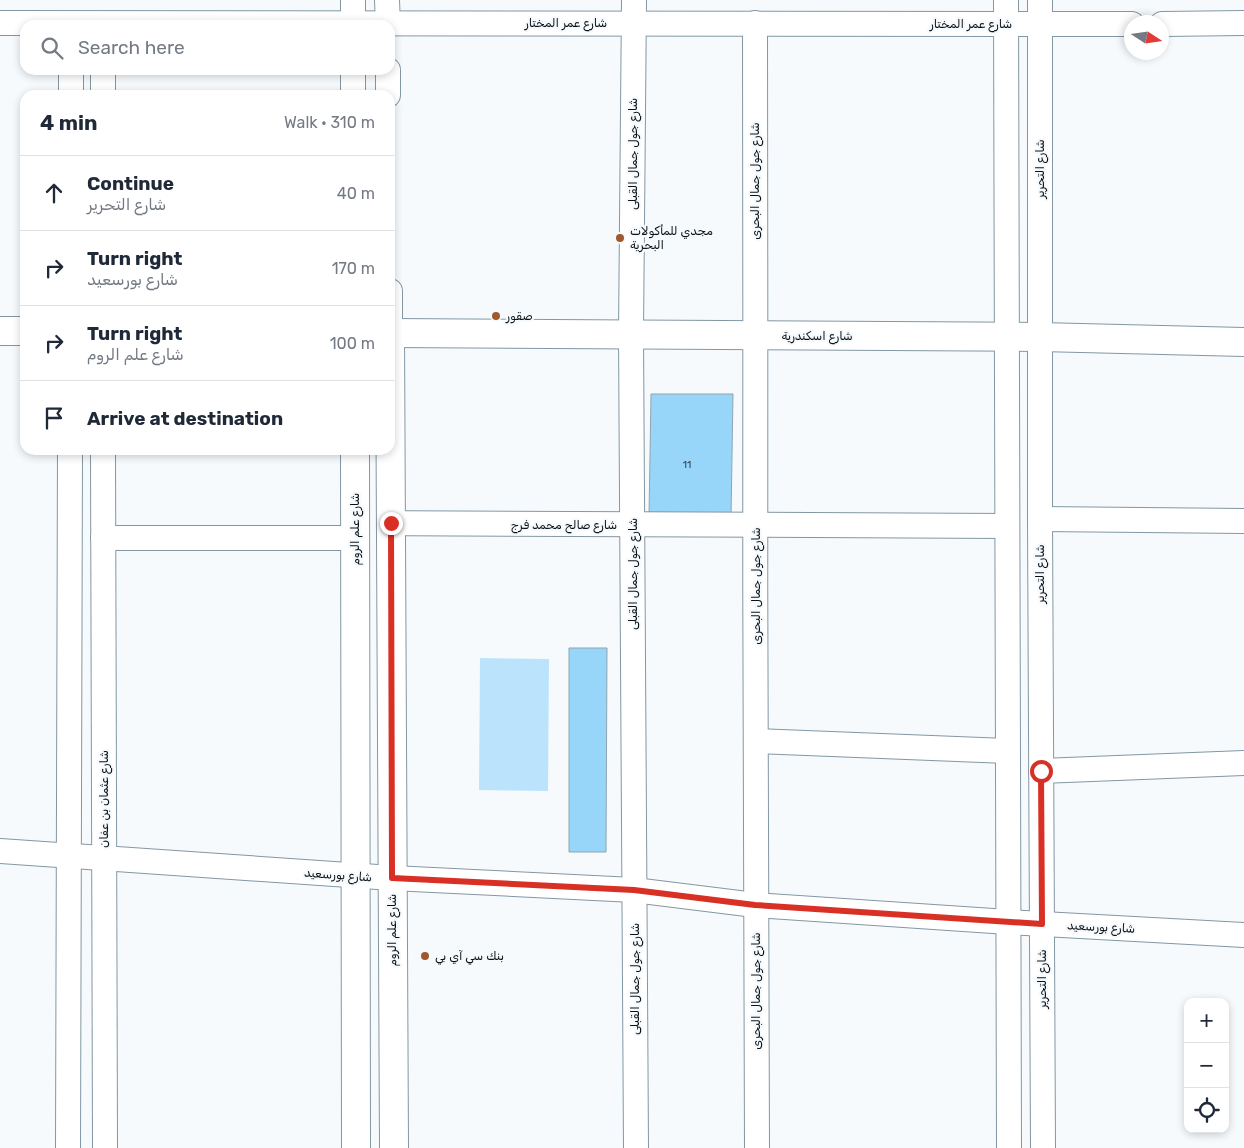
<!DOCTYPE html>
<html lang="en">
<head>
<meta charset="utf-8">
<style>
  :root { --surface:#fff; --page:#f6f6f7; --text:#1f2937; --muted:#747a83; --line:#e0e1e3 }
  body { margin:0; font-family:Rubik,Cairo,sans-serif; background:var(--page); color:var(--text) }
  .controls { position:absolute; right:15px; bottom:15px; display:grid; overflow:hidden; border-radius:10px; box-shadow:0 2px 8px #0003 }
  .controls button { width:45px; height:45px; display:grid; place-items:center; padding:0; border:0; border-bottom:1px solid var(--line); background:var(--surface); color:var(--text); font:25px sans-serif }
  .compass { position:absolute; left:1124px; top:15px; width:45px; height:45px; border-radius:50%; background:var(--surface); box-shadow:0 2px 8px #0003; rotate:102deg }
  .stop { position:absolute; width:15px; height:15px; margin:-11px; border:4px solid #d93025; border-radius:50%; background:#fff }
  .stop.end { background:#d93025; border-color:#fff; box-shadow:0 1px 5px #0008 }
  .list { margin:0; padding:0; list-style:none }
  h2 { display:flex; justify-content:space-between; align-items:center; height:65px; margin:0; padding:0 20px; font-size:21px }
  h2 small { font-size:16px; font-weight:400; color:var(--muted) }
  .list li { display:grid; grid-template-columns:32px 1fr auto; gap:15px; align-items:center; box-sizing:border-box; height:75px; padding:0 20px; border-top:1px solid var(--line) }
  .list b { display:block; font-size:19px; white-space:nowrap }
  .list p { margin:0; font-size:16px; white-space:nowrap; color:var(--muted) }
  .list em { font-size:16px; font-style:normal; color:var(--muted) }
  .icon { flex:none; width:28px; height:28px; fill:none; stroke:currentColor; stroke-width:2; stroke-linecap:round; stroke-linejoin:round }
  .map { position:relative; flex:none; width:1244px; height:1148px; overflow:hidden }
  .search { position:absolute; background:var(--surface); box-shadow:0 2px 8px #0003; left:20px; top:20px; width:375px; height:55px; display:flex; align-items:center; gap:12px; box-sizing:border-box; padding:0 18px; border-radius:15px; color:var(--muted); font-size:19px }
  .panel { position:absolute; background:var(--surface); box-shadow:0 2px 8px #0003; left:20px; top:90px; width:375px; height:365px; border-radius:15px }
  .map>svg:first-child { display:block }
  .green { fill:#bbe4fc }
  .building { fill:#98d6f9; stroke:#8fa4b0 }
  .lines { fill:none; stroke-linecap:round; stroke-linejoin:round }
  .street-casing { stroke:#8397a3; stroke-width:26 }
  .secondary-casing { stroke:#8397a3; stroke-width:30 }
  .street { stroke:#fff; stroke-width:24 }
  .secondary { stroke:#fff; stroke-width:28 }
  .route { stroke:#d93025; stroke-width:6 }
  .poi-dot { fill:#9e592d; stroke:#f6fafd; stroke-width:2 }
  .labels { text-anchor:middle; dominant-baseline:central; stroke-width:4.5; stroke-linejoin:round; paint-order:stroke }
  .number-label { font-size:10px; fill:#2e424e }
  .street-label { font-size:12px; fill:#0a1115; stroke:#f6fafd }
  .poi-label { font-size:12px; fill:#0a1115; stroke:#f6fafd; text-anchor:start }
</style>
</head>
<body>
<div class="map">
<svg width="1244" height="1148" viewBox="0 0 1244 1148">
  <rect width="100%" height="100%" fill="#f6fafd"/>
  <path class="green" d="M480 658 549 659 548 791 479 790Z"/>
  <g class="building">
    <path d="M651 394H733L731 518 649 517Z"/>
    <path d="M569 648H607L606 852H569Z"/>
  </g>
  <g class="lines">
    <g class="street-casing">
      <g id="street">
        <path d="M353 0V25"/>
        <path d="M387 0 388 25"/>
        <path d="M634 0 631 334 636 1148"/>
        <path d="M1006 0 1009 1148"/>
        <path d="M1040 0V519L1043 1148"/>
        <path d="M0 23 1132 24"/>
        <path d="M755 23C756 398 754 773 757 1148"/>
        <path d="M1162 24 1244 23"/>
        <path d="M103 70V95"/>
        <path d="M353 70V95"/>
        <path d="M388 70V95"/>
        <path d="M71 95V70"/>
        <path d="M390 291V333"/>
        <path d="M103 450 105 1148"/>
        <path d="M1040 519 1244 521"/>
        <path d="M391 523C596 525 801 524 1007 526"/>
        <path d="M103 538H355"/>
        <path d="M757 741 1007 751"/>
        <path d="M1041 771 1244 763"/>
        <path d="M0 851 392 878 634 890 755 905 1008 922 1244 935"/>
        <path d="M68 1148 70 450"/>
      </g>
    </g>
    <g class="secondary-casing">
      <g id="secondary">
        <path d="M0 331H25"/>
        <path d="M390 333 1040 337 1244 342"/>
        <path d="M390 333 394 1148"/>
        <path d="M355 450 356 1148"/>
      </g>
    </g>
    <use href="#street" class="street"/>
    <use href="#secondary" class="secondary"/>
  </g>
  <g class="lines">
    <path class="route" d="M391 523 392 878 634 890 755 905 1042 924 1041 771"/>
  </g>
  <g class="poi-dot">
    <circle cx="620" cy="238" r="5"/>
    <circle cx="496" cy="316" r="5"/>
    <circle cx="425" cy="956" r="5"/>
  </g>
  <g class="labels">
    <g class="number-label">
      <text x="687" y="465">11</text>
    </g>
    <g class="street-label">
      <text x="566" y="23">شارع عمر المختار</text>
      <text x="971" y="24">شارع عمر المختار</text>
      <text transform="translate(633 154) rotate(-90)">شارع جول جمال القبلى</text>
      <text transform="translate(1040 169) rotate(-90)">شارع التحرير</text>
      <text transform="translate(755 181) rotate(-90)">شارع جول جمال البحرى</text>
      <text x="817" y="336">شارع اسكندرية</text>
      <text x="564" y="525">شارع صالح محمد فرج</text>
      <text transform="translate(355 529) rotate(-90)">شارع علم الروم</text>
      <text transform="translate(633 574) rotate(-90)">شارع جول جمال القبلى</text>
      <text transform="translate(1040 574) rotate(-90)">شارع التحرير</text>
      <text transform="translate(756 586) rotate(-90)">شارع جول جمال البحرى</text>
      <text transform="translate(104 799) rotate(-90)">شارع عثمان بن عفان</text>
      <text transform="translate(338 875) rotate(4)">شارع بورسعيد</text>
      <text transform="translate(1101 927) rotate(3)">شارع بورسعيد</text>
      <text transform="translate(392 930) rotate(-90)">شارع علم الروم</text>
      <text transform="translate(635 979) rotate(-90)">شارع جول جمال القبلى</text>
      <text transform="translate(1042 979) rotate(-90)">شارع التحرير</text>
      <text transform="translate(756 991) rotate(-90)">شارع جول جمال البحرى</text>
    </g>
    <g class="poi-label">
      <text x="630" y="231">مجدي للمأكولات<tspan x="630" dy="14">البحرية</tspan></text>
      <text x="506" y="316">صقور</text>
      <text x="435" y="956">بنك سي آي بي</text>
    </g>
  </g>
</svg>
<div class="controls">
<button>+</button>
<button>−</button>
<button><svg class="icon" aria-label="locate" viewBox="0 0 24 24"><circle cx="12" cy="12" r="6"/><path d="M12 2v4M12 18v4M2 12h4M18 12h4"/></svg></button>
</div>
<svg class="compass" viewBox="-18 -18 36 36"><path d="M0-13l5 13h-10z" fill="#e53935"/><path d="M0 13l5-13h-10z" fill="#747a83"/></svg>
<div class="stop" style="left:1041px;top:771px"></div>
<div class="stop end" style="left:391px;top:523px"></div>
<div class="search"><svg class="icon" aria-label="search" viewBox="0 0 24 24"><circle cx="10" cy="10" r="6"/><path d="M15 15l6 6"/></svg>Search here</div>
<section class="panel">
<h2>4 min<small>Walk · 310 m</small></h2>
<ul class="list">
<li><svg class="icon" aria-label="ahead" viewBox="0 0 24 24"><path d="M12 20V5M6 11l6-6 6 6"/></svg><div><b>Continue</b><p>شارع التحرير</p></div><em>40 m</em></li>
<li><svg class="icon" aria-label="right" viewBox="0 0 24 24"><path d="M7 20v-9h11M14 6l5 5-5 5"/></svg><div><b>Turn right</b><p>شارع بورسعيد</p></div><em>170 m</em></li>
<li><svg class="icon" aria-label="right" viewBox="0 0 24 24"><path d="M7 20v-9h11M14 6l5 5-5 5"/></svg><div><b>Turn right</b><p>شارع علم الروم</p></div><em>100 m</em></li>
<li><svg class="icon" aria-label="arrive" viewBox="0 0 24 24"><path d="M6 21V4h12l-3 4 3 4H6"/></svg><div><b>Arrive at destination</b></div></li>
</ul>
</section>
</div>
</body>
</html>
